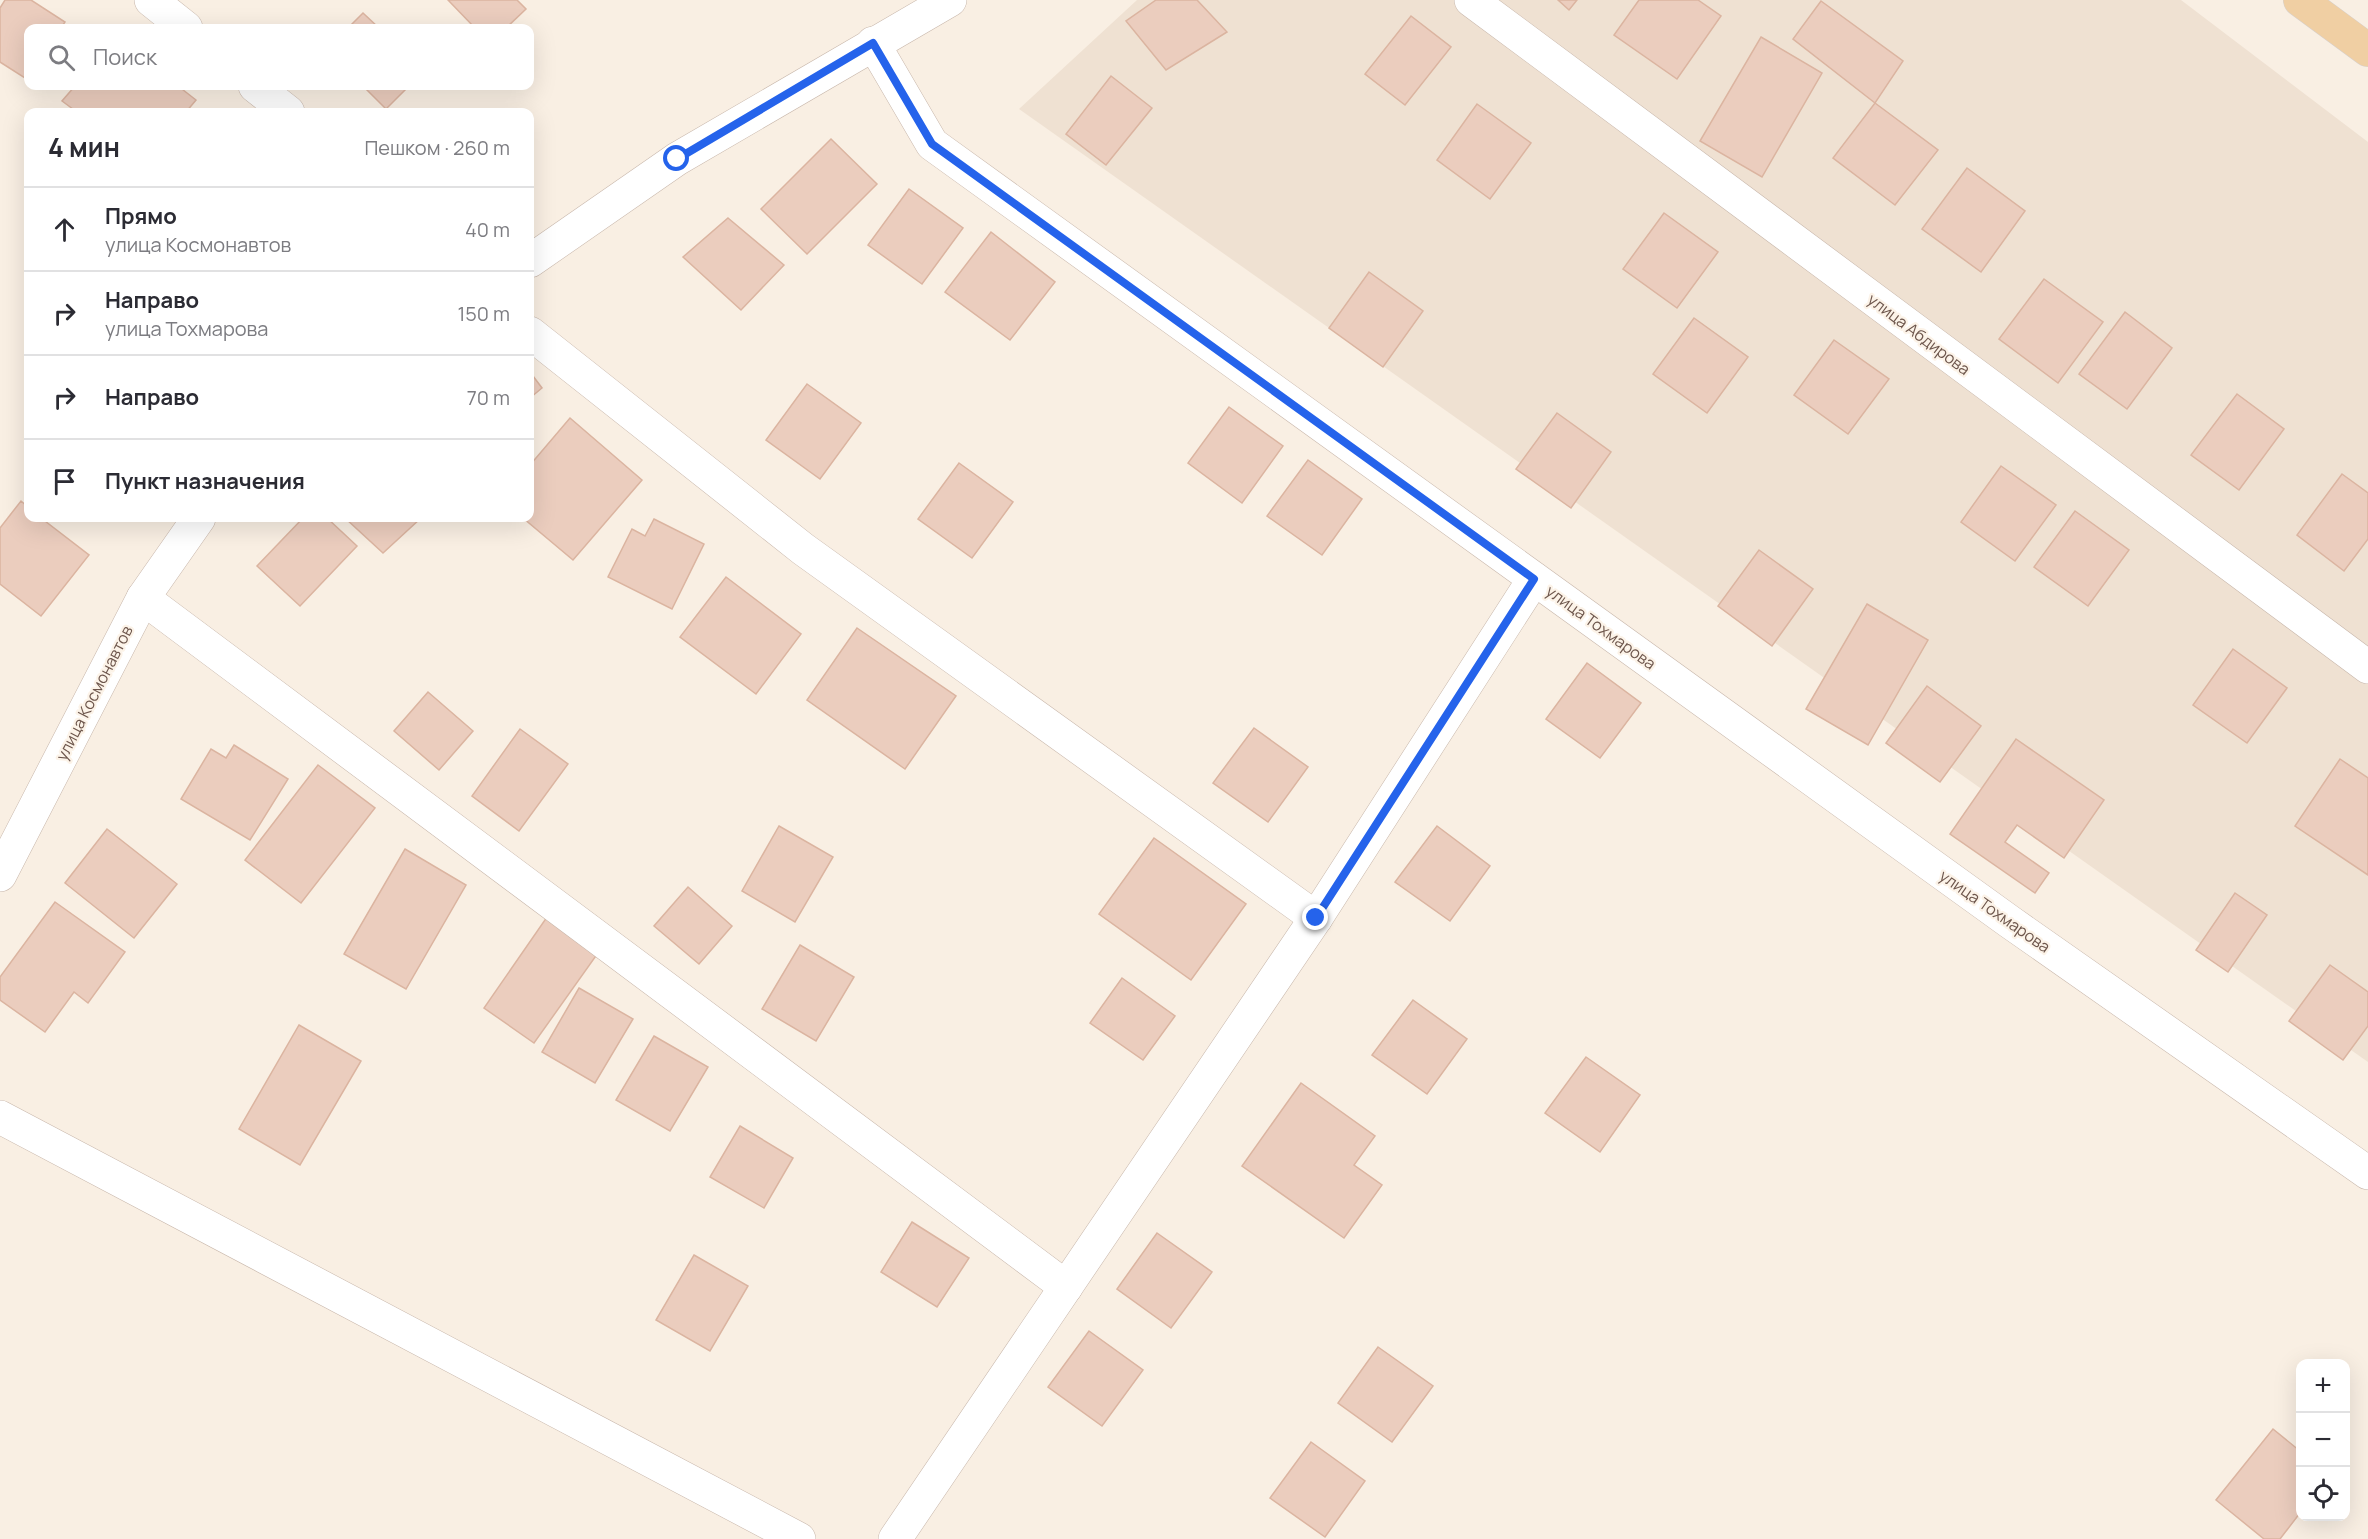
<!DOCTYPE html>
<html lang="ru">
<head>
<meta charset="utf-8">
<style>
  :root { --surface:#fff; --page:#f7f7f7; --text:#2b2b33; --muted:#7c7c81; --line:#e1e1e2 }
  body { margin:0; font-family:Manrope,sans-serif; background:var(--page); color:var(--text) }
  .controls { position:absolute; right:18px; bottom:18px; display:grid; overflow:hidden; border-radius:12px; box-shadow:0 6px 24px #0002 }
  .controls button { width:54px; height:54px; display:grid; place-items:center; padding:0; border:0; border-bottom:2px solid var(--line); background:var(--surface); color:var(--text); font:30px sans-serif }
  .stop { position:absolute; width:18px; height:18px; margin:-14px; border:4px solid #2563eb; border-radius:50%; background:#fff }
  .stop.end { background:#2563eb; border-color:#fff; box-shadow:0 2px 6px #0008 }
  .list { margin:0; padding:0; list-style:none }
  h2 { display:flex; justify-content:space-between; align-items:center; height:78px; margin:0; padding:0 24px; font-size:26px }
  h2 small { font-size:20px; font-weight:400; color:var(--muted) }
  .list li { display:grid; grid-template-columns:39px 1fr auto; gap:18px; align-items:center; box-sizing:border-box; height:84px; padding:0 24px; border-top:2px solid var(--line) }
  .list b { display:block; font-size:22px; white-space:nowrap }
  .list p { margin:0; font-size:20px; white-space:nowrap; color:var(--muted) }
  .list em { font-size:20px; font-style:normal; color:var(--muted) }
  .icon { flex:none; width:33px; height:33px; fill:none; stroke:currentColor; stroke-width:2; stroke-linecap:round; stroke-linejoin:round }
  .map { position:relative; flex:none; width:2368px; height:1539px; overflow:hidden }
  .search { position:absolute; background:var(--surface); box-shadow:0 6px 24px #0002; left:24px; top:24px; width:510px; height:66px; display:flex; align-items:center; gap:15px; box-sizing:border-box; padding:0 21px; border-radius:12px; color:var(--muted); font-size:22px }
  .panel { position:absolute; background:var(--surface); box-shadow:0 6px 24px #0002; left:24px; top:108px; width:510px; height:414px; border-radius:12px }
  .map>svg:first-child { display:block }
  .residential { fill:#efe1d2 }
  .building { fill:#ebcdbe; stroke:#dbb4a0; stroke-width:1.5 }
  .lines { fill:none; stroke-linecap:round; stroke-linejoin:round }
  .minor-casing { stroke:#c8b7ab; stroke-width:34 }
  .primary-casing { stroke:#d6d0cd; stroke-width:34 }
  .minor { stroke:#fff; stroke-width:33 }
  .primary { stroke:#f0cfa3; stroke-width:33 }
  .route { stroke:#2563eb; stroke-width:8 }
  .labels { text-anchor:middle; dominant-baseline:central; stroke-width:4.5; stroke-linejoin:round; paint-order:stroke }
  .street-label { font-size:16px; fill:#6d564c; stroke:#fcf3e8 }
</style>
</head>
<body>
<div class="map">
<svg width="2368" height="1539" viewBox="0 0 2368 1539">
  <rect width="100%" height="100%" fill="#f9efe3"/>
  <path class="residential" d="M1137 0H2181L2368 142V1062L1019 109Z"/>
  <g class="building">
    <path d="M5 0H31L65 22 61 28H28V80L0 62V8Z"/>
    <path d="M448 0H517L526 9 506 28H475Z"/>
    <path d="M1156 0H1197L1227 32 1166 70 1126 21Z"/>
    <path d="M1558 0H1577L1569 10Z"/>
    <path d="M1639 0H1698L1721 16 1677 79 1614 35Z"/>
    <path d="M1821 1 1903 61 1875 103 1793 39Z"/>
    <path d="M363 13 379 28H348Z"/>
    <path d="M1411 16 1451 47 1405 105 1365 74Z"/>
    <path d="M1761 37 1822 73 1762 177 1700 141Z"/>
    <path d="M1111 76 1152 108 1106 165 1066 134Z"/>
    <path d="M75 86H178L196 100 186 112H77L62 101Z"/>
    <path d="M363 86H409L386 109Z"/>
    <path d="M1875 103 1938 150 1895 205 1833 158Z"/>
    <path d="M1477 104 1531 143 1490 199 1437 160Z"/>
    <path d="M831 139 877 184 807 254 761 209Z"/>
    <path d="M1967 168 2025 211 1981 272 1922 229Z"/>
    <path d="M909 189 963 228 922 284 868 245Z"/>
    <path d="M1664 213 1718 252 1677 308 1623 269Z"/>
    <path d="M728 218 784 265 741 310 683 257Z"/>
    <path d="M991 232 1055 282 1010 340 945 292Z"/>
    <path d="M1369 272 1423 311 1383 367 1329 328Z"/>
    <path d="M2044 279 2103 322 2058 383 1999 339Z"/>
    <path d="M2125 312 2172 348 2127 409 2079 374Z"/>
    <path d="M1694 318 1748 357 1707 413 1653 374Z"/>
    <path d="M1834 340 1889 379 1848 434 1794 395Z"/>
    <path d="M530 372 542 388 530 398Z"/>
    <path d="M807 384 861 423 820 479 766 440Z"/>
    <path d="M2237 394 2284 429 2239 490 2191 455Z"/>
    <path d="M1229 407 1283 446 1242 503 1188 463Z"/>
    <path d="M1557 413 1611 452 1571 508 1516 469Z"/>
    <path d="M570 418 642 480 573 560 523 518H530V465Z"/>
    <path d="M1308 460 1362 499 1322 555 1267 516Z"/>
    <path d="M959 463 1013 502 972 558 918 519Z"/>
    <path d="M2001 466 2056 505 2015 561 1961 522Z"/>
    <path d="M2342 474 2368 493V539L2344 571 2297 535Z"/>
    <path d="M21 501 28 507V518H41L89 555 41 616 0 584V528Z"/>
    <path d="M2075 511 2129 550 2088 606 2034 567Z"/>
    <path d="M303 518H327L357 546 300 606 257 566Z"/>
    <path d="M345 518H421L383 553Z"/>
    <path d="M654 519 704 544 672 609 608 577 632 529 645 536Z"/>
    <path d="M1759 550 1813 589 1772 646 1718 606Z"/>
    <path d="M726 577 801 634 756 694 680 637Z"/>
    <path d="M1867 604 1928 640 1868 745 1806 709Z"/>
    <path d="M857 628 956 696 905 769 807 700Z"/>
    <path d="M2233 649 2287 688 2247 743 2193 705Z"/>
    <path d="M1587 663 1641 703 1600 758 1546 719Z"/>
    <path d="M1927 686 1981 726 1940 782 1886 743Z"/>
    <path d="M428 692 473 731 439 770 394 731Z"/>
    <path d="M1254 728 1308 767 1268 822 1213 783Z"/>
    <path d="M520 729 568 764 519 831 472 796Z"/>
    <path d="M2016 739 2104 800 2064 858 2017 825 2005 842 2049 873 2035 893 1950 834Z"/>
    <path d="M234 745 288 779 250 840 181 799 211 749 226 758Z"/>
    <path d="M2340 759 2368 778V875L2295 826Z"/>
    <path d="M318 765 375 808 301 903 245 860Z"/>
    <path d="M779 826 833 857 795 922 742 891Z"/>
    <path d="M1437 826 1490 866 1450 921 1395 882Z"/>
    <path d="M107 829 177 884 134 938 65 883Z"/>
    <path d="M1154 838 1246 904 1191 980 1099 914Z"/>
    <path d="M405 849 466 885 406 989 344 954Z"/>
    <path d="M688 887 732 926 699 964 654 926Z"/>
    <path d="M2235 893 2267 915 2228 972 2196 950Z"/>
    <path d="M55 902 125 952 88 1003 74 992 45 1032 0 1000V977Z"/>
    <path d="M547 917 598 953 534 1043 484 1008Z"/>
    <path d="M800 945 854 977 816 1041 762 1009Z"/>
    <path d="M2330 965 2368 992V1026L2343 1060 2289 1021Z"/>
    <path d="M1122 978 1175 1016 1143 1060 1090 1023Z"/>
    <path d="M579 988 633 1019 595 1083 542 1052Z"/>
    <path d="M1413 1000 1467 1039 1427 1094 1372 1055Z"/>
    <path d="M299 1025 361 1061 300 1165 239 1129Z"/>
    <path d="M654 1036 708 1067 670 1131 616 1100Z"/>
    <path d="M1586 1057 1640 1095 1600 1152 1545 1113Z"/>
    <path d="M1301 1083 1375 1136 1354 1165 1382 1185 1344 1238 1242 1166Z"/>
    <path d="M740 1126 793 1158 764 1208 710 1177Z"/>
    <path d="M912 1222 969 1258 937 1307 881 1272Z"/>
    <path d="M1157 1233 1212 1272 1171 1328 1117 1289Z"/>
    <path d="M694 1255 748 1286 710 1351 656 1320Z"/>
    <path d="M1089 1331 1143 1370 1102 1426 1048 1387Z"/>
    <path d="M1378 1347 1433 1386 1392 1442 1338 1403Z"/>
    <path d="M2273 1429 2300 1451V1513L2280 1539H2264L2216 1500Z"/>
    <path d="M1311 1442 1365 1481 1325 1537 1270 1498Z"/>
  </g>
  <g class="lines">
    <g class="minor-casing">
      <g id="minor">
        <path d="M151 0 186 28"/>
        <path d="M1471 0 2368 667"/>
        <path d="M873 43 932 144 2010 922 2368 1173"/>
        <path d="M255 86 288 112"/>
        <path d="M530 261 677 159 950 0"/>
        <path d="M530 333 803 549 1316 918"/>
        <path d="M143 598 1066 1287"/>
        <path d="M0 875 143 598 199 518"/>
        <path d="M0 1117 799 1539"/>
        <path d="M895 1539 1316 918 1534 579"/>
      </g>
    </g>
    <g class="primary-casing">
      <path id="primary" d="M2300 0 2368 50"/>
    </g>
    <use href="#minor" class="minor"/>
    <use href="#primary" class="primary"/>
  </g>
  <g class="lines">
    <path class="route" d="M677 159 873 43 932 144 1534 579 1316 918"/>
  </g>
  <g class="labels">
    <g class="street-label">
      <text transform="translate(1919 334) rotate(37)">улица Абдирова</text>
      <text transform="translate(1601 627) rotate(36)">улица Тохмарова</text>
      <text transform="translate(94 693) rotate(-63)">улица Космонавтов</text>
      <text transform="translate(1995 911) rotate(35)">улица Тохмарова</text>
    </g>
  </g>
</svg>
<div class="controls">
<button>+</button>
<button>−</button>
<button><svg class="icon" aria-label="locate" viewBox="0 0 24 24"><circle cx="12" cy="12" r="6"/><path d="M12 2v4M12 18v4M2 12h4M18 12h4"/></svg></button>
</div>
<div class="stop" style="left:677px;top:159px"></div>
<div class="stop end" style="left:1316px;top:918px"></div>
<div class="search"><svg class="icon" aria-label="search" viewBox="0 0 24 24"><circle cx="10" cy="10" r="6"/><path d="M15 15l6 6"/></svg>Поиск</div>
<section class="panel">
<h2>4 мин<small>Пешком · 260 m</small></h2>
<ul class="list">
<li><svg class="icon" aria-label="ahead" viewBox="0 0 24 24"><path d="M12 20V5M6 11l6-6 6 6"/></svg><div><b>Прямо</b><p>улица Космонавтов</p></div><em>40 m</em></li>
<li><svg class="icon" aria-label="right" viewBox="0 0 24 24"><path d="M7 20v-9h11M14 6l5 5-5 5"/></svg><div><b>Направо</b><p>улица Тохмарова</p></div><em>150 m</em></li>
<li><svg class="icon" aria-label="right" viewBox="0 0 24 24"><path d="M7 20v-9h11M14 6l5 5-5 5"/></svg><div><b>Направо</b></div><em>70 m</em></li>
<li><svg class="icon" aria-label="arrive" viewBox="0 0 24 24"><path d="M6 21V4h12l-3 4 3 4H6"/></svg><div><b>Пункт назначения</b></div></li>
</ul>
</section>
</div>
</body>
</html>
